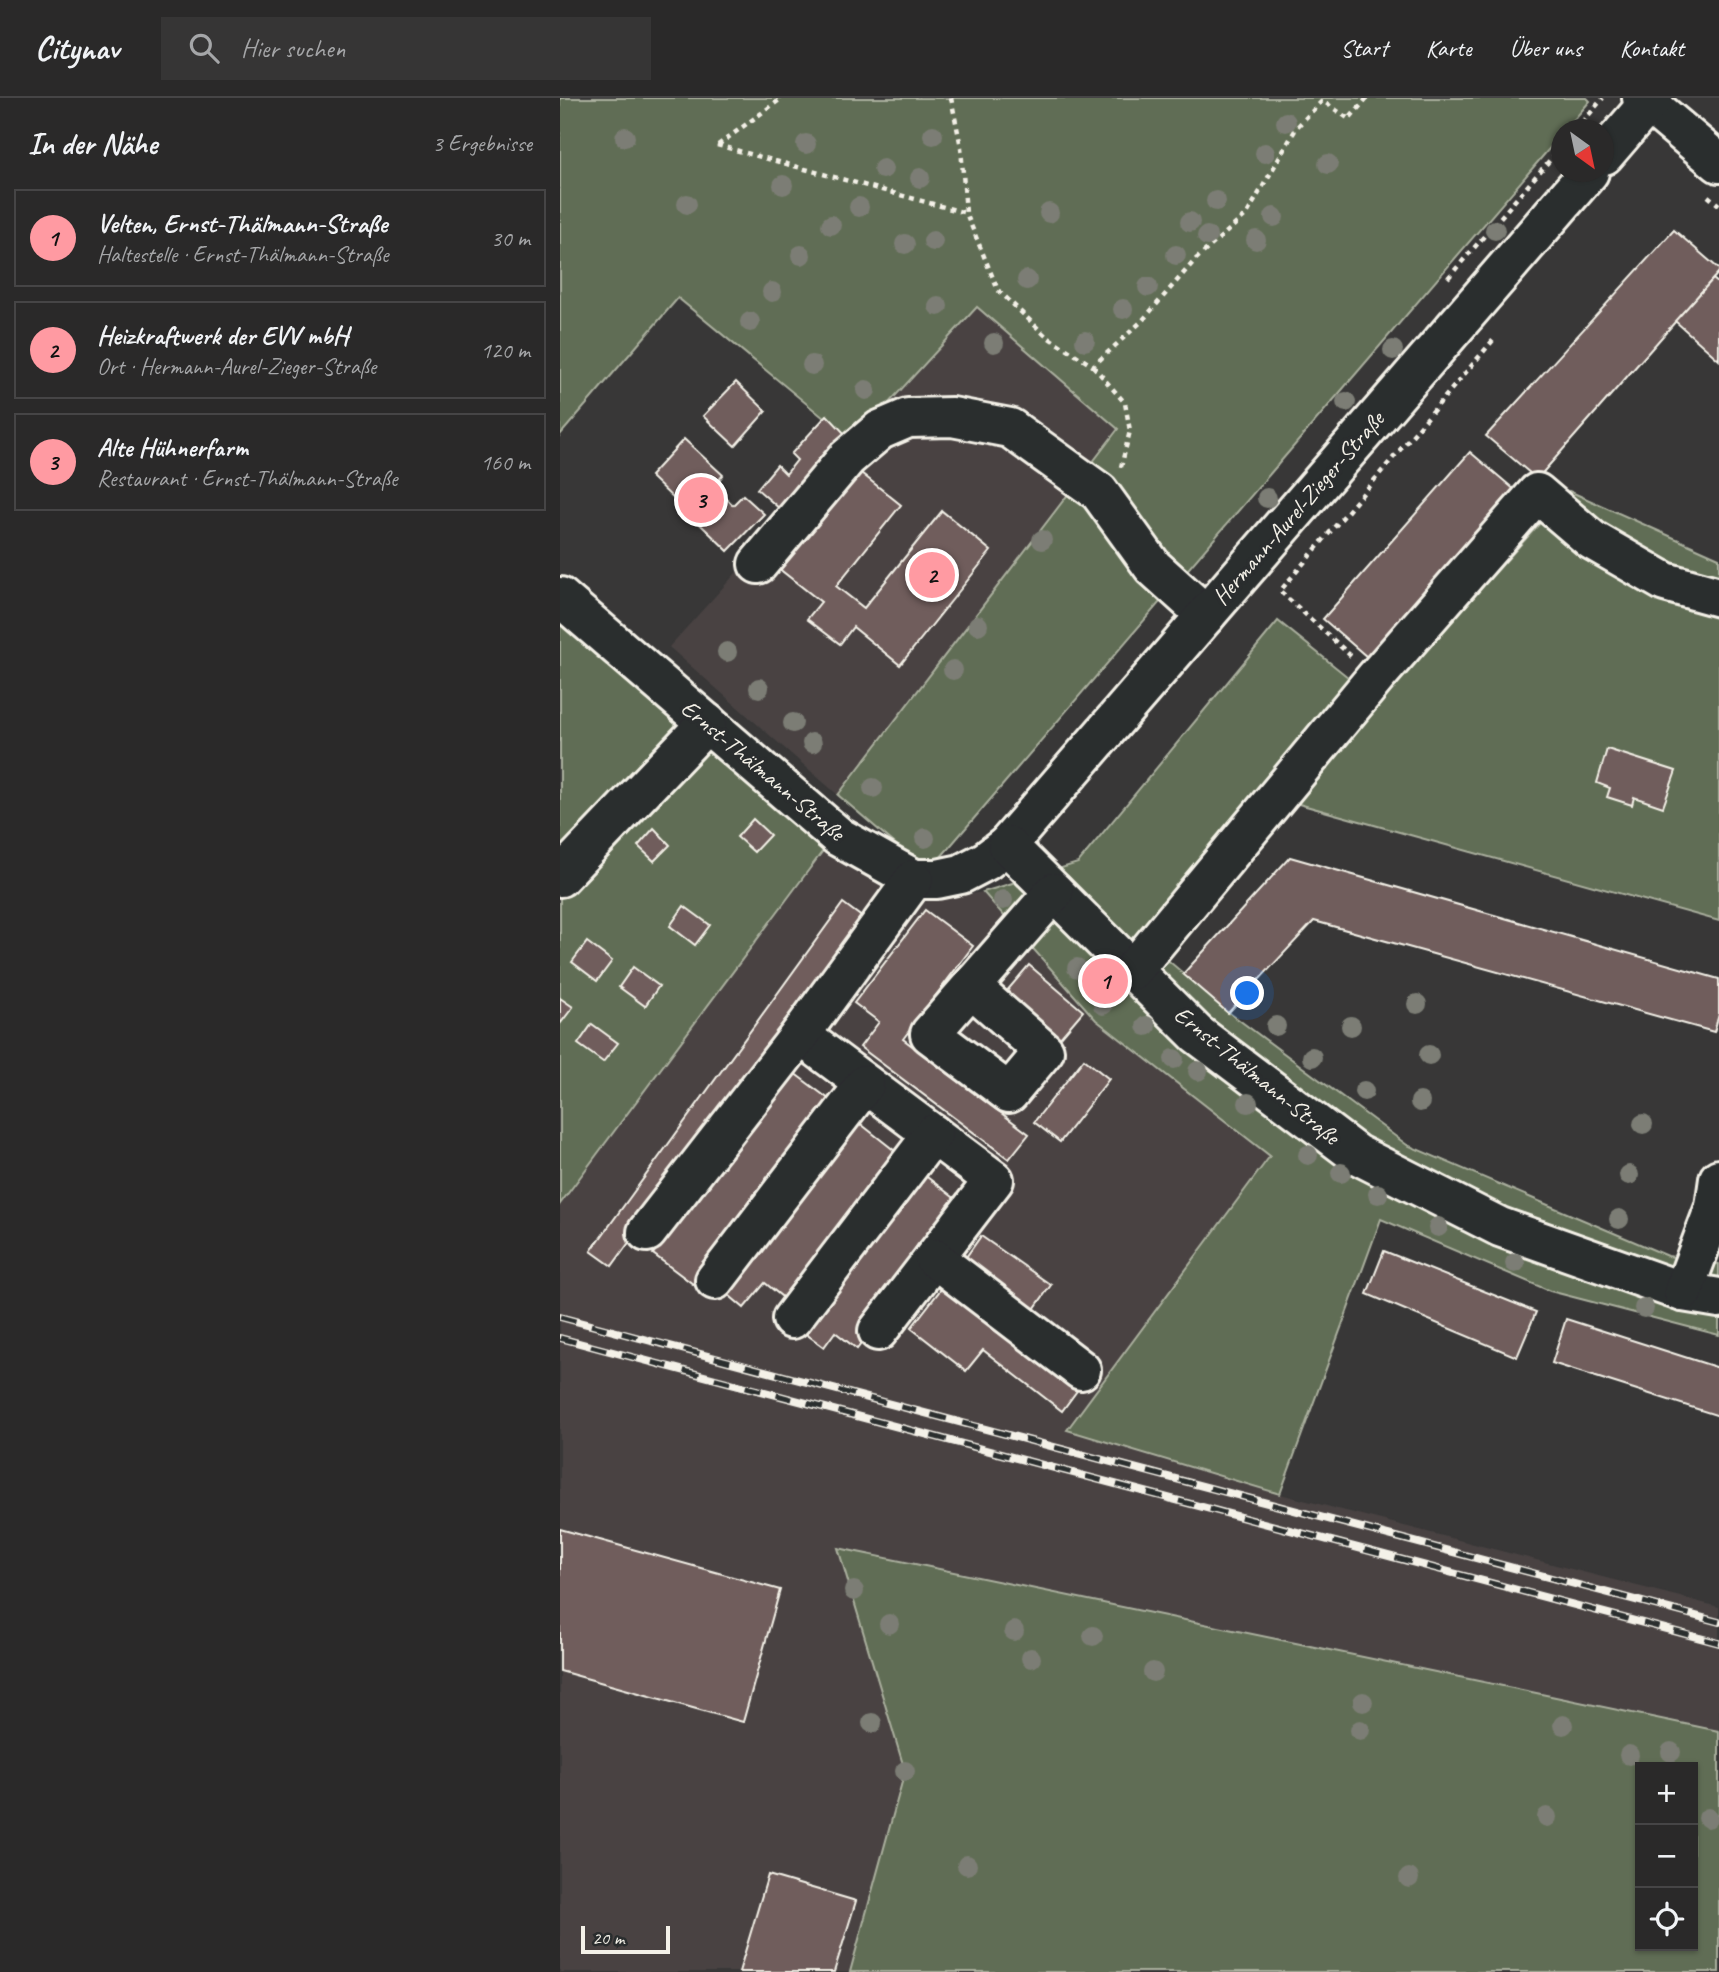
<!DOCTYPE html>
<html lang="de">
<head>
<meta charset="utf-8">
<style>
  :root { --surface:#2a2929; --page:#363535; --text:#f1f3f6; --muted:#a5a6a8; --line:#464546; --accent:#ff9aa2 }
  body { margin:0; font-family:Caveat,sans-serif; background:var(--page); color:var(--text) }
  .controls { position:absolute; right:21px; bottom:21px; display:grid; overflow:hidden; border-radius:0px; box-shadow:0 2px 5px #0004 }
  .controls button { width:63px; height:63px; display:grid; place-items:center; padding:0; border:0; border-bottom:2px solid var(--line); background:var(--surface); color:var(--text); font:35px sans-serif }
  .compass { position:absolute; left:991px; top:21px; width:63px; height:63px; border-radius:50%; background:var(--surface); box-shadow:0 2px 5px #0004; rotate:147deg }
  .scale { position:absolute; left:21px; bottom:18px; width:89px; box-sizing:border-box; padding-left:7px; border:4px solid #f4f1e8; border-top:0; font-size:19px; line-height:24px; white-space:nowrap; color:#f4f1e8; -webkit-text-stroke:5px #2a2d2e; paint-order:stroke }
  .you { position:absolute; left:688px; top:896px; width:24px; height:24px; margin:-18px; border:5px solid #fff; border-radius:50%; background:#1a73e8; box-shadow:0 0 0 10px #1a73e833 }
  .badge { display:grid; place-items:center; width:46px; height:46px; border-radius:50%; background:var(--accent); color:#111; font-size:23px; font-weight:700 }
  .pin { position:absolute; translate:-50% -50%; border:4px solid #fff; box-shadow:0 2px 7px #0006 }
  .list { margin:0; padding:0; list-style:none }
  h2 { display:flex; justify-content:space-between; align-items:center; height:91px; margin:0; padding:0 28px; font-size:30px }
  h2 small { font-size:23px; font-weight:400; color:var(--muted) }
  .list li { display:grid; grid-template-columns:46px 1fr auto; gap:21px; align-items:center; box-sizing:border-box; height:98px; margin:0 14px 14px; padding:0 14px; border:2px solid var(--line); border-radius:0px }
  .list b { display:block; font-size:26px; white-space:nowrap }
  .list p { margin:0; font-size:23px; white-space:nowrap; color:var(--muted) }
  .list em { font-size:23px; font-style:normal; color:var(--muted) }
  .icon { flex:none; width:38px; height:38px; fill:none; stroke:currentColor; stroke-width:2; stroke-linecap:round; stroke-linejoin:round }
  .map { position:relative; flex:none; width:1159px; height:1874px; overflow:hidden }
  header { display:flex; align-items:center; gap:42px; box-sizing:border-box; height:98px; padding:0 35px; background:var(--surface); border-bottom:2px solid var(--line) }
  header strong { font-size:33px }
  nav { display:flex; gap:38px; margin-inline-start:auto; font-size:24px }
  .search { width:490px; height:63px; background:var(--page); display:flex; align-items:center; gap:18px; box-sizing:border-box; padding:0 24px; border-radius:0px; color:var(--muted); font-size:26px }
  main { display:flex }
  aside { flex:1; background:var(--surface) }
  .map>svg:first-child { display:block }
  .built { fill:#484242 }
  .green { fill:#616d54; stroke:#aaaf9e; stroke-width:2; fill-rule:evenodd }
  .building { fill:#6f5d5b; stroke:#f4f1e8; stroke-width:2 }
  .lines { fill:none; stroke-linecap:round; stroke-linejoin:round }
  .minor-casing { stroke:#f4f1e8; stroke-width:44 }
  .path { stroke:#f4f1e8; stroke-width:4.5; stroke-dasharray:5 5; stroke-linecap:butt }
  .minor { stroke:#2a2d2e; stroke-width:38 }
  .rail-casing { stroke:#f4f1e8; stroke-width:8 }
  .rail { stroke:#2a2d2e; stroke-width:5; stroke-dasharray:16; stroke-linecap:butt }
  .tree { fill:#7b7d74 }
  .labels { text-anchor:middle; dominant-baseline:central; stroke-width:7; stroke-linejoin:round; paint-order:stroke }
  .street-label { font-size:24px; fill:#f4f1e8; stroke:#2a2d2e }
</style>
</head>
<body>
<header>
<strong>Citynav</strong>
<div class="search"><svg class="icon" aria-label="search" viewBox="0 0 24 24"><circle cx="10" cy="10" r="6"/><path d="M15 15l6 6"/></svg>Hier suchen</div>
<nav><a>Start</a><a>Karte</a><a>Über uns</a><a>Kontakt</a></nav>
</header>
<main>
<aside>
<h2>In der Nähe<small>3 Ergebnisse</small></h2>
<ul class="list">
<li><span class="badge">1</span><div><b>Velten, Ernst-Thälmann-Straße</b><p>Haltestelle · Ernst-Thälmann-Straße</p></div><em>30 m</em></li>
<li><span class="badge">2</span><div><b>Heizkraftwerk der EVV mbH</b><p>Ort · Hermann-Aurel-Zieger-Straße</p></div><em>120 m</em></li>
<li><span class="badge">3</span><div><b>Alte Hühnerfarm</b><p>Restaurant · Ernst-Thälmann-Straße</p></div><em>160 m</em></li>
</ul>
</aside>
<div class="map">
<svg width="1159" height="1874" viewBox="0 0 1159 1874">
  <rect width="100%" height="100%" fill="#383737"/>
  <filter id="ink" filterUnits="userSpaceOnUse"><feTurbulence type="fractalNoise" baseFrequency=".0143" numOctaves="2"/><feDisplacementMap in="SourceGraphic" scale="14" xChannelSelector="R" yChannelSelector="G"/><feConvolveMatrix kernelMatrix="1 2 1 2 8 2 1 2 1" color-interpolation-filters="sRGB"/></filter>
  <g filter="url(#ink)">
    <g class="built">
      <path d="M417 209 558 331 278 697 109 549Z"/>
      <path d="M268 746 349 806 423 794 536 922 710 1058 508 1332 720 1396 1159 1509V1633L279 1450 345 1673 290 1874H0V1106Z"/>
    </g>
    <g class="green">
      <path d="M0 0H1027L1030 3 1006 31 1002 32 1001 37 368 774 278 697 558 331 417 209 293 344 118 200 0 337Z"/>
      <path d="M1009 393 1159 460V823L735 705 604 859 671 916 847 1047 1108 1158 1159 1166V1237L990 1193 821 1121 720 1396 507 1332 710 1058 536 922 423 794 518 765 718 523 819 604Z"/>
      <path d="M0 525 268 746 0 1106Z"/>
      <path d="M278 1450 1159 1633V1874H290L345 1673ZM1080 1669H1133V1848H1080Z"/>
    </g>
    <g class="building">
      <path d="M1114 132 1159 171V174L977 381 926 338Z"/>
      <path d="M1153 181 1159 186V262L1115 223Z"/>
      <path d="M176 284 206 313 175 348 143 318Z"/>
      <path d="M267 317 287 338 220 411 197 391 217 367 226 376 237 362 231 356Z"/>
      <path d="M124 341 163 377 154 388 173 407 183 397 204 416 168 453 90 378Z"/>
      <path d="M910 354 962 398 814 565 763 521Z"/>
      <path d="M291 367 341 407 276 488 304 510 382 413 431 453 340 567 293 529 280 546 247 521 261 504 213 466Z"/>
      <path d="M1047 651 1116 673 1103 709 1074 699 1072 707 1047 699 1050 690 1037 685Z"/>
      <path d="M193 721 210 737 194 754 177 739Z"/>
      <path d="M94 730 110 747 94 763 78 748Z"/>
      <path d="M730 759 1159 881V916L1154 934 754 823 668 915 623 876Z"/>
      <path d="M283 805 303 820 52 1168 31 1153Z"/>
      <path d="M124 808 150 827 135 847 110 828Z"/>
      <path d="M365 812 413 848 343 941 469 1036 449 1061 300 949 319 924 294 905Z"/>
      <path d="M27 844 52 863 37 883 12 864Z"/>
      <path d="M469 867 523 913 500 940 446 894Z"/>
      <path d="M73 869 99 888 85 908 59 889Z"/>
      <path d="M0 900 13 909 0 926Z"/>
      <path d="M32 926 58 945 43 964 18 946Z"/>
      <path d="M524 961 549 981 500 1044 474 1024Z"/>
      <path d="M234 975 274 1005 133 1186 93 1156Z"/>
      <path d="M297 1023 340 1057 226 1202 205 1185 184 1210 164 1193Z"/>
      <path d="M363 1076 406 1109 297 1251 275 1234 264 1249 242 1233Z"/>
      <path d="M421 1138 491 1187 474 1211 404 1162Z"/>
      <path d="M824 1153 976 1214 957 1259 807 1196Z"/>
      <path d="M385 1186 519 1290 502 1313 423 1252 406 1273 351 1230Z"/>
      <path d="M1006 1221 1159 1270V1318L992 1265Z"/>
      <path d="M0 1431 220 1492 183 1624 0 1573Z"/>
      <path d="M208 1777 296 1803 274 1874H179Z"/>
    </g>
    <g class="lines">
      <g class="minor-casing">
        <g id="minor">
          <path d="M1082 0 1159 65"/>
          <path d="M1044 57 1093 0"/>
          <path d="M198 466 287 360 320 332 348 320 392 319 450 330 539 394 593 469 646 517"/>
          <path d="M0 499 279 739 354 781H377L401 776 426 763 447 747 1029 74"/>
          <path d="M447 747 637 936 796 1056 940 1129 1123 1194 1159 1200"/>
          <path d="M0 779 147 625"/>
          <path d="M573 872 816 579 977 395 1032 442 1105 484 1159 499"/>
          <path d="M411 889 484 953 449 995 370 936 494 794"/>
          <path d="M240 937 434 1082 318 1233"/>
          <path d="M87 1134 240 937 354 781"/>
          <path d="M374 1160 521 1272"/>
          <path d="M155 1182 305 986"/>
          <path d="M1123 1194 1155 1109 1159 1081"/>
          <path d="M232 1221 373 1036"/>
        </g>
      </g>
      <g class="path">
        <path d="M391 0 401 49 406 115 438 192 486 238 533 268 582 223 636 161 687 116 737 29 761 4 763 3 789 21 807 0"/>
        <path d="M1016 32 1043 0"/>
        <path d="M157 47 406 115"/>
        <path d="M158 47 222 0"/>
        <path d="M1148 98 1159 107"/>
        <path d="M888 180 1002 48"/>
        <path d="M533 268 565 305 570 333 561 369"/>
        <path d="M791 558 720 493 935 240"/>
      </g>
      <use href="#minor" class="minor"/>
      <g class="rail-casing">
        <g id="rail">
          <path d="M0 1219 1159 1524"/>
          <path d="M0 1240 1159 1545"/>
        </g>
      </g>
      <use href="#rail" class="rail"/>
    </g>
    <g class="tree">
      <circle cx="726" cy="24" r="10"/>
      <circle cx="373" cy="37" r="10"/>
      <circle cx="65" cy="39" r="10"/>
      <circle cx="246" cy="46" r="10"/>
      <circle cx="705" cy="55" r="10"/>
      <circle cx="768" cy="66" r="10"/>
      <circle cx="323" cy="71" r="10"/>
      <circle cx="360" cy="80" r="10"/>
      <circle cx="223" cy="87" r="10"/>
      <circle cx="656" cy="103" r="10"/>
      <circle cx="127" cy="106" r="10"/>
      <circle cx="299" cy="109" r="10"/>
      <circle cx="489" cy="115" r="10"/>
      <circle cx="714" cy="119" r="10"/>
      <circle cx="630" cy="124" r="10"/>
      <circle cx="271" cy="127" r="10"/>
      <circle cx="935" cy="132" r="10"/>
      <circle cx="647" cy="138" r="10"/>
      <circle cx="696" cy="142" r="10"/>
      <circle cx="373" cy="143" r="10"/>
      <circle cx="345" cy="146" r="10"/>
      <circle cx="241" cy="157" r="10"/>
      <circle cx="616" cy="157" r="10"/>
      <circle cx="467" cy="182" r="10"/>
      <circle cx="588" cy="189" r="10"/>
      <circle cx="212" cy="194" r="10"/>
      <circle cx="378" cy="208" r="10"/>
      <circle cx="563" cy="211" r="10"/>
      <circle cx="190" cy="224" r="10"/>
      <circle cx="525" cy="243" r="10"/>
      <circle cx="434" cy="245" r="10"/>
      <circle cx="833" cy="252" r="10"/>
      <circle cx="252" cy="267" r="10"/>
      <circle cx="306" cy="292" r="10"/>
      <circle cx="786" cy="304" r="10"/>
      <circle cx="707" cy="400" r="10"/>
      <circle cx="482" cy="442" r="10"/>
      <circle cx="418" cy="527" r="10"/>
      <circle cx="167" cy="554" r="10"/>
      <circle cx="393" cy="572" r="10"/>
      <circle cx="199" cy="590" r="10"/>
      <circle cx="233" cy="625" r="10"/>
      <circle cx="252" cy="645" r="10"/>
      <circle cx="313" cy="690" r="10"/>
      <circle cx="365" cy="740" r="10"/>
      <circle cx="443" cy="802" r="10"/>
      <circle cx="517" cy="870" r="10"/>
      <circle cx="857" cy="906" r="10"/>
      <circle cx="543" cy="907" r="10"/>
      <circle cx="586" cy="928" r="10"/>
      <circle cx="716" cy="928" r="10"/>
      <circle cx="791" cy="928" r="10"/>
      <circle cx="869" cy="957" r="10"/>
      <circle cx="752" cy="959" r="10"/>
      <circle cx="614" cy="961" r="10"/>
      <circle cx="638" cy="973" r="10"/>
      <circle cx="804" cy="993" r="10"/>
      <circle cx="860" cy="1004" r="10"/>
      <circle cx="688" cy="1005" r="10"/>
      <circle cx="1083" cy="1026" r="10"/>
      <circle cx="748" cy="1057" r="10"/>
      <circle cx="781" cy="1075" r="10"/>
      <circle cx="1069" cy="1077" r="10"/>
      <circle cx="818" cy="1096" r="10"/>
      <circle cx="1059" cy="1121" r="10"/>
      <circle cx="878" cy="1129" r="10"/>
      <circle cx="955" cy="1165" r="10"/>
      <circle cx="1084" cy="1210" r="10"/>
      <circle cx="294" cy="1493" r="10"/>
      <circle cx="329" cy="1526" r="10"/>
      <circle cx="454" cy="1533" r="10"/>
      <circle cx="533" cy="1538" r="10"/>
      <circle cx="471" cy="1560" r="10"/>
      <circle cx="593" cy="1574" r="10"/>
      <circle cx="803" cy="1604" r="10"/>
      <circle cx="312" cy="1625" r="10"/>
      <circle cx="1003" cy="1627" r="10"/>
      <circle cx="800" cy="1632" r="10"/>
      <circle cx="1111" cy="1654" r="10"/>
      <circle cx="1069" cy="1657" r="10"/>
      <circle cx="345" cy="1673" r="10"/>
      <circle cx="987" cy="1719" r="10"/>
      <circle cx="1148" cy="1720" r="10"/>
      <circle cx="407" cy="1767" r="10"/>
      <circle cx="849" cy="1780" r="10"/>
    </g>
  </g>
  <g class="labels">
    <g class="street-label">
      <text transform="translate(738 410) rotate(-49)">Hermann-Aurel-Zieger-Straße</text>
      <text transform="translate(203 672) rotate(40)">Ernst-Thälmann-Straße</text>
      <text transform="translate(697 977) rotate(39)">Ernst-Thälmann-Straße</text>
    </g>
  </g>
</svg>
<div class="controls">
<button>+</button>
<button>−</button>
<button><svg class="icon" aria-label="locate" viewBox="0 0 24 24"><circle cx="12" cy="12" r="6"/><path d="M12 2v4M12 18v4M2 12h4M18 12h4"/></svg></button>
</div>
<svg class="compass" viewBox="-18 -18 36 36"><path d="M0-13l5 13h-10z" fill="#e53935"/><path d="M0 13l5-13h-10z" fill="#a5a6a8"/></svg>
<div class="scale">20 m</div>
<div class="you"></div>
<div class="pin badge" style="left:545px;top:883px">1</div>
<div class="pin badge" style="left:372px;top:477px">2</div>
<div class="pin badge" style="left:141px;top:402px">3</div>
</div>
</main>
</body>
</html>
